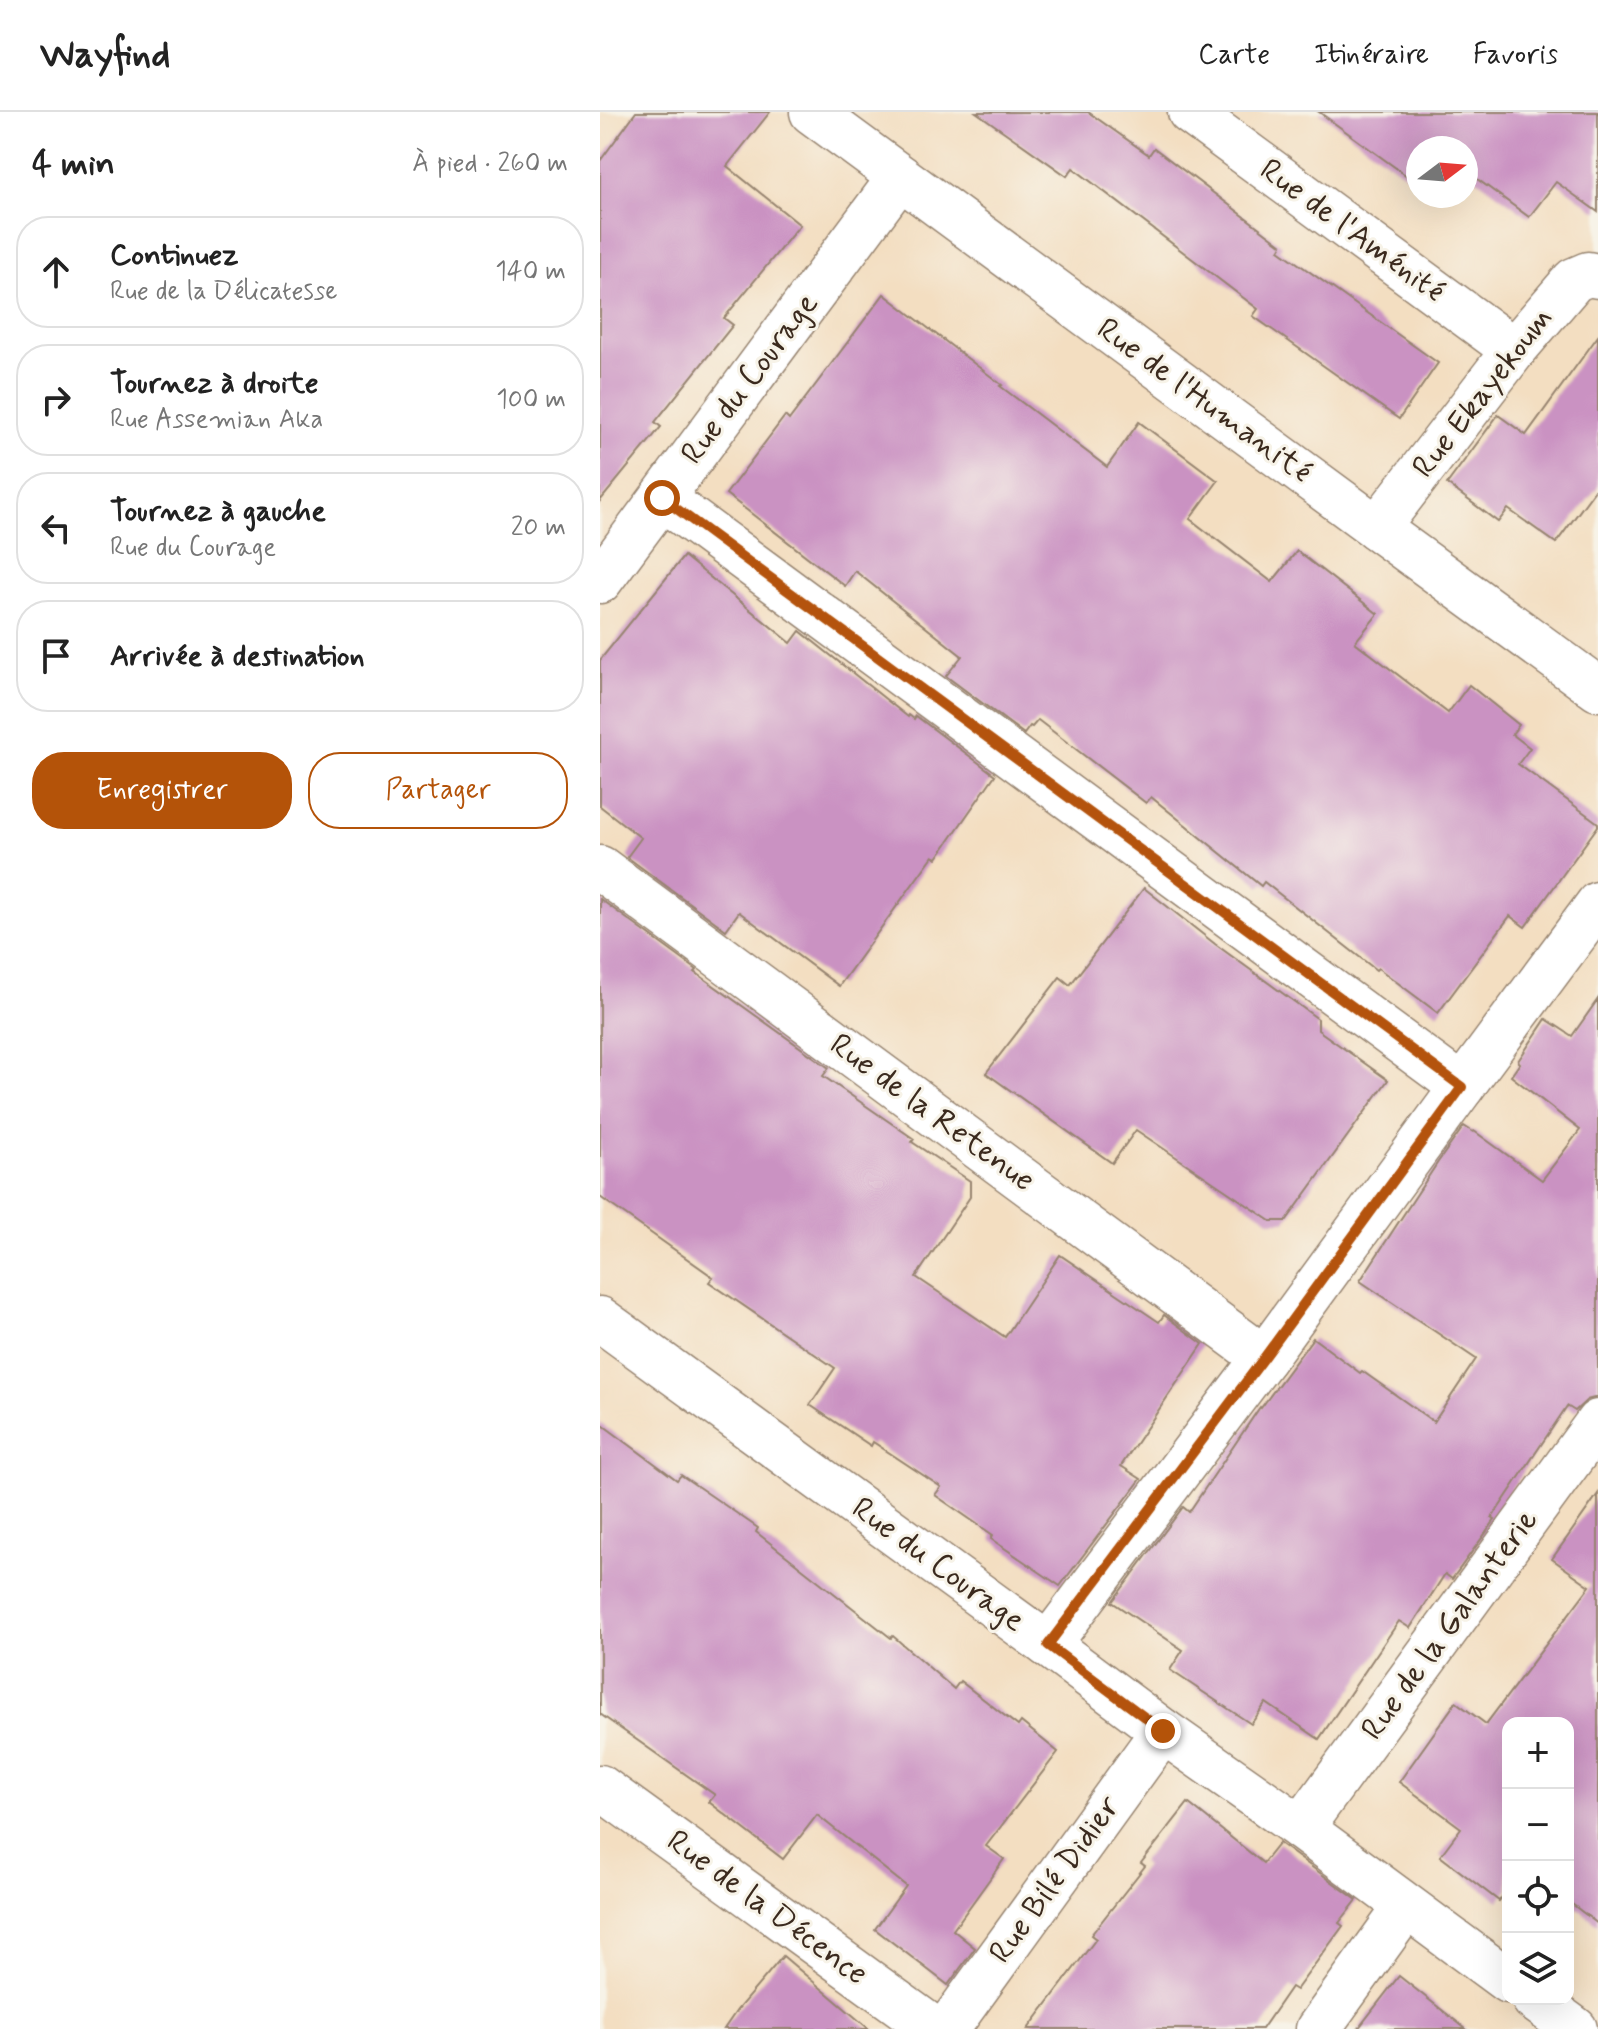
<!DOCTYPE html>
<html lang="fr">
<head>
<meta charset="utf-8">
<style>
  :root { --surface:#fff; --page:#f2f2f2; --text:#222; --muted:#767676; --line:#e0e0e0; --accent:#b45309 }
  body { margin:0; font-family:Mynerve,sans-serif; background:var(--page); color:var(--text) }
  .controls { position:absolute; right:24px; bottom:24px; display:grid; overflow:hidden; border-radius:16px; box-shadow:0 8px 32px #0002 }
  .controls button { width:72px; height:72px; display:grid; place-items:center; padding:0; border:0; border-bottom:2px solid var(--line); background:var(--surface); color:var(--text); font:40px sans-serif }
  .compass { position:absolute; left:806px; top:24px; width:72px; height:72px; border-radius:50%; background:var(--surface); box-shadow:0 8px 32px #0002; rotate:74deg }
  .stop { position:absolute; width:24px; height:24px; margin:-18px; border:6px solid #b45309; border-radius:50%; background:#fff }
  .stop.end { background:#b45309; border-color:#fff; box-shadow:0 2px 8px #0008 }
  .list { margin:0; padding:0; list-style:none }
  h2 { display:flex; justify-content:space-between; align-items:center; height:104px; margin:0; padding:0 32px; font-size:34px }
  h2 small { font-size:26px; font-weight:400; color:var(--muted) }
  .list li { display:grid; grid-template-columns:52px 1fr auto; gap:24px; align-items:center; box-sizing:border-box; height:112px; margin:0 16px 16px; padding:0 16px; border:2px solid var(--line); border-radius:32px }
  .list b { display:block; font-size:30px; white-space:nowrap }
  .list p { margin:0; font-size:26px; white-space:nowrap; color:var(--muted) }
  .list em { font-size:26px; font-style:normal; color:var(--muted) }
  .actions { display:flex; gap:16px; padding:24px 32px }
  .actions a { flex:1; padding:18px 0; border:2px solid var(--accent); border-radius:32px; text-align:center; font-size:28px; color:var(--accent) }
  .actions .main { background:var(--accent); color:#fff }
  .icon { flex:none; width:44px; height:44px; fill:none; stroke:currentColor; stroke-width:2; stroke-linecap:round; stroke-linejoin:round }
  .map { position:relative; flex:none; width:998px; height:1917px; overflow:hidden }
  header { display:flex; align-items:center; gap:48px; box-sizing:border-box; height:112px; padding:0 40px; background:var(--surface); border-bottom:2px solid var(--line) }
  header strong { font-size:38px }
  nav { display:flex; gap:44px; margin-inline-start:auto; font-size:28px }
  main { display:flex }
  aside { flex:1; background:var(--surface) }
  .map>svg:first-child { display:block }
  .building { fill:#ca92c2 }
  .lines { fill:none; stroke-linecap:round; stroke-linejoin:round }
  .minor-casing { stroke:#978470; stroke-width:47 }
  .minor { stroke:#fff; stroke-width:44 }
  .route { stroke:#b45309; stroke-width:10 }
  .labels { text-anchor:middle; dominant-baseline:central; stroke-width:6; stroke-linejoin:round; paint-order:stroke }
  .street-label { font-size:32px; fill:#3b2a1e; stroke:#f7f3e8 }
</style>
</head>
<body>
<header>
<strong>Wayfind</strong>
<nav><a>Carte</a><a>Itinéraire</a><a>Favoris</a></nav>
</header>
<main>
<aside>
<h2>4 min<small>À pied · 260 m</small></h2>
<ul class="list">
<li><svg class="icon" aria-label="ahead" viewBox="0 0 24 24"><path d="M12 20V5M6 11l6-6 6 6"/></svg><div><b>Continuez</b><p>Rue de la Délicatesse</p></div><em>140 m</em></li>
<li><svg class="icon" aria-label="right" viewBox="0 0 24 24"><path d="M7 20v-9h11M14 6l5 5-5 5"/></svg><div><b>Tournez à droite</b><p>Rue Assemian Aka</p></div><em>100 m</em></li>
<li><svg class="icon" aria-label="left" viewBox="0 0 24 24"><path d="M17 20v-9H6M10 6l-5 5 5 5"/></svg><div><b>Tournez à gauche</b><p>Rue du Courage</p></div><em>20 m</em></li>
<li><svg class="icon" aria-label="arrive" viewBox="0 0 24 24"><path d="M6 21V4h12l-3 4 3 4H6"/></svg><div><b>Arrivée à destination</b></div></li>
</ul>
<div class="actions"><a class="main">Enregistrer</a><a>Partager</a></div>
</aside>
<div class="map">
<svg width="998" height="1917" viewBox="0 0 998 1917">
  <rect width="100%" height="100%" fill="#f7f3e8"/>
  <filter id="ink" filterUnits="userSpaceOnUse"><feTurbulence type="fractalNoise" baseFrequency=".0125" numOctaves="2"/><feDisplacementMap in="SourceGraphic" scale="16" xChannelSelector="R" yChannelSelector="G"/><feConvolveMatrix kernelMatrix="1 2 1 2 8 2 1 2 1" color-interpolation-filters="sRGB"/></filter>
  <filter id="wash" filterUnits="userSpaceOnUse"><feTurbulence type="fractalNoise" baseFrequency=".006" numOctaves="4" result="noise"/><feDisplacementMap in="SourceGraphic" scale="32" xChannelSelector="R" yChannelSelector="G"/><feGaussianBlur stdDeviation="1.8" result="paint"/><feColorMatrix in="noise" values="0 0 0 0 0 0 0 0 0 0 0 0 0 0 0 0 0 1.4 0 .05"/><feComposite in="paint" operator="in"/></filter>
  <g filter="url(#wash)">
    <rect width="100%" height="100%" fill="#f3dec1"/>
    <g id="blocks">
      <g class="building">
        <path d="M36 0H170L127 54 200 113 124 206 133 213 55 310 61 315 0 389V49Z"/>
        <path d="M376 0H488L549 43 554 36 682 133 679 138 838 251 799 307 653 204 658 197 473 56 467 64Z"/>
        <path d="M719 0H998V100L956 70 929 105 873 64 866 75V36H818V72Z"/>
        <path d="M284 182 402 273 400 274 507 355 539 310 618 369 590 407 672 470 697 439 778 502 755 530 848 601 869 573 919 613 912 622 930 636 918 652 998 711V714L925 815 910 804 838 901 778 856 776 858 664 770 661 774 551 685 546 691 438 608 432 615 430 614 424 622 346 564 362 544 255 459 245 474 126 382 185 304 189 308Z"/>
        <path d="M998 224V374L956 431 908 397 898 410 847 372 898 303 926 323Z"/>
        <path d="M84 444 191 531 200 519 308 605 309 603 314 607 316 604 395 663 337 746 333 744 239 874 139 800 126 818 27 745 41 726 0 694V548Z"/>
        <path d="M544 776 615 832 718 907V918L788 968 686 1109H671L536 1018 512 1051 386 961 460 865 470 873Z"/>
        <path d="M0 787 97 858 95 860 229 956 223 964 314 1027 312 1030 370 1069V1085L316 1165 405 1225 460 1143 559 1210 564 1203 603 1232 521 1354 541 1367 460 1474 391 1427 393 1423 335 1383 341 1375 273 1330 271 1334 210 1293 235 1256 109 1170 113 1165 0 1085Z"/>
        <path d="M998 887V1285L987 1288 975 1299 967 1294 892 1406 895 1408 852 1467 845 1462 810 1516 799 1509 719 1627 666 1591 651 1612 570 1558 583 1538 512 1490 583 1395 589 1400 660 1295 661 1296 713 1226 760 1261 762 1259 834 1310 876 1247 760 1169 838 1050 864 1014 873 1020 874 1019 942 1068 980 1018 911 964 920 951 918 949 946 907 972 924Z"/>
        <path d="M0 1311 77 1368 81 1363 158 1416 156 1420 291 1526 293 1524 354 1577 360 1569 418 1614 421 1610 458 1640 386 1734 404 1747 353 1818 375 1836 348 1873 275 1817 306 1774 217 1703 183 1747 109 1690 115 1683 0 1602Z"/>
        <path d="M998 1382V1812L968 1789V1611H908V1777L899 1789 840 1744 861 1716 799 1670 856 1590 886 1612 990 1474 952 1447Z"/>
        <path d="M588 1691 663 1751 679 1731 757 1788 739 1811 743 1814 696 1878 691 1875 662 1917H428L496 1827 491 1823 545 1754 541 1751Z"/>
        <path d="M183 1844 269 1917H124L137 1898Z"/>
        <path d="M799 1864 866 1917H758Z"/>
      </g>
    </g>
  </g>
  <g filter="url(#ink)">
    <use href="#blocks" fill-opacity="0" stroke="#978470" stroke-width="2"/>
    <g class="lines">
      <g class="minor-casing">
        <g id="minor">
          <path d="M212 0 777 416 998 577"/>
          <path d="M590 0 914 238"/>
          <path d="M62 386 862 975"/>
          <path d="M777 416 914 238 974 168 988 162 998 164"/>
          <path d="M0 469 300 65"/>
          <path d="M0 756 664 1246"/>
          <path d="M0 1207 448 1533 563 1619 701 1716 908 1869"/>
          <path d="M448 1533 664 1246 862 975 998 792"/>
          <path d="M0 1675 334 1917"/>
          <path d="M701 1716 998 1310"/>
          <path d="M934 1887 975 1917"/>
          <path d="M347 1917 563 1619"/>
          <path d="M718 1917 806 1795"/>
        </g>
      </g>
      <use href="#minor" class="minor"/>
    </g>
  </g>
  <g class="lines" filter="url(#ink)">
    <path class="route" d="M62 386 862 975 664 1246 448 1533 563 1619"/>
  </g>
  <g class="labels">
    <g class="street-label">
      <text transform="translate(752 119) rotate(36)">Rue de l'Aménité</text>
      <text transform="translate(150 267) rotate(-53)">Rue du Courage</text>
      <text transform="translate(883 281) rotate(-52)">Rue Ekayekoum</text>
      <text transform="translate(604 289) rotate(36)">Rue de l'Humanité</text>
      <text transform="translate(332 1001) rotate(36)">Rue de la Retenue</text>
      <text transform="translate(338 1453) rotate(36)">Rue du Courage</text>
      <text transform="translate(850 1513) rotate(-54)">Rue de la Galanterie</text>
      <text transform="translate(455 1768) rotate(-54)">Rue Bilé Didier</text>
      <text transform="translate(167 1796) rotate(36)">Rue de la Décence</text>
    </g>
  </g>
</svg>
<div class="controls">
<button>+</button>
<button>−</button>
<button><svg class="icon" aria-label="locate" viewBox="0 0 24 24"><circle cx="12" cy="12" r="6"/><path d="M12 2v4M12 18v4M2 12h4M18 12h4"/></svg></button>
<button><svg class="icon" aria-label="layers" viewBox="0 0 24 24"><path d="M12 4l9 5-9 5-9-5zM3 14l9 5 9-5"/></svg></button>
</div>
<svg class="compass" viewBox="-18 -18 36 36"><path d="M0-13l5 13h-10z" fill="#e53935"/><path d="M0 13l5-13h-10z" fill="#767676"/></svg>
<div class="stop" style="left:62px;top:386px"></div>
<div class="stop end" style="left:563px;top:1619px"></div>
</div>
</main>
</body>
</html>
